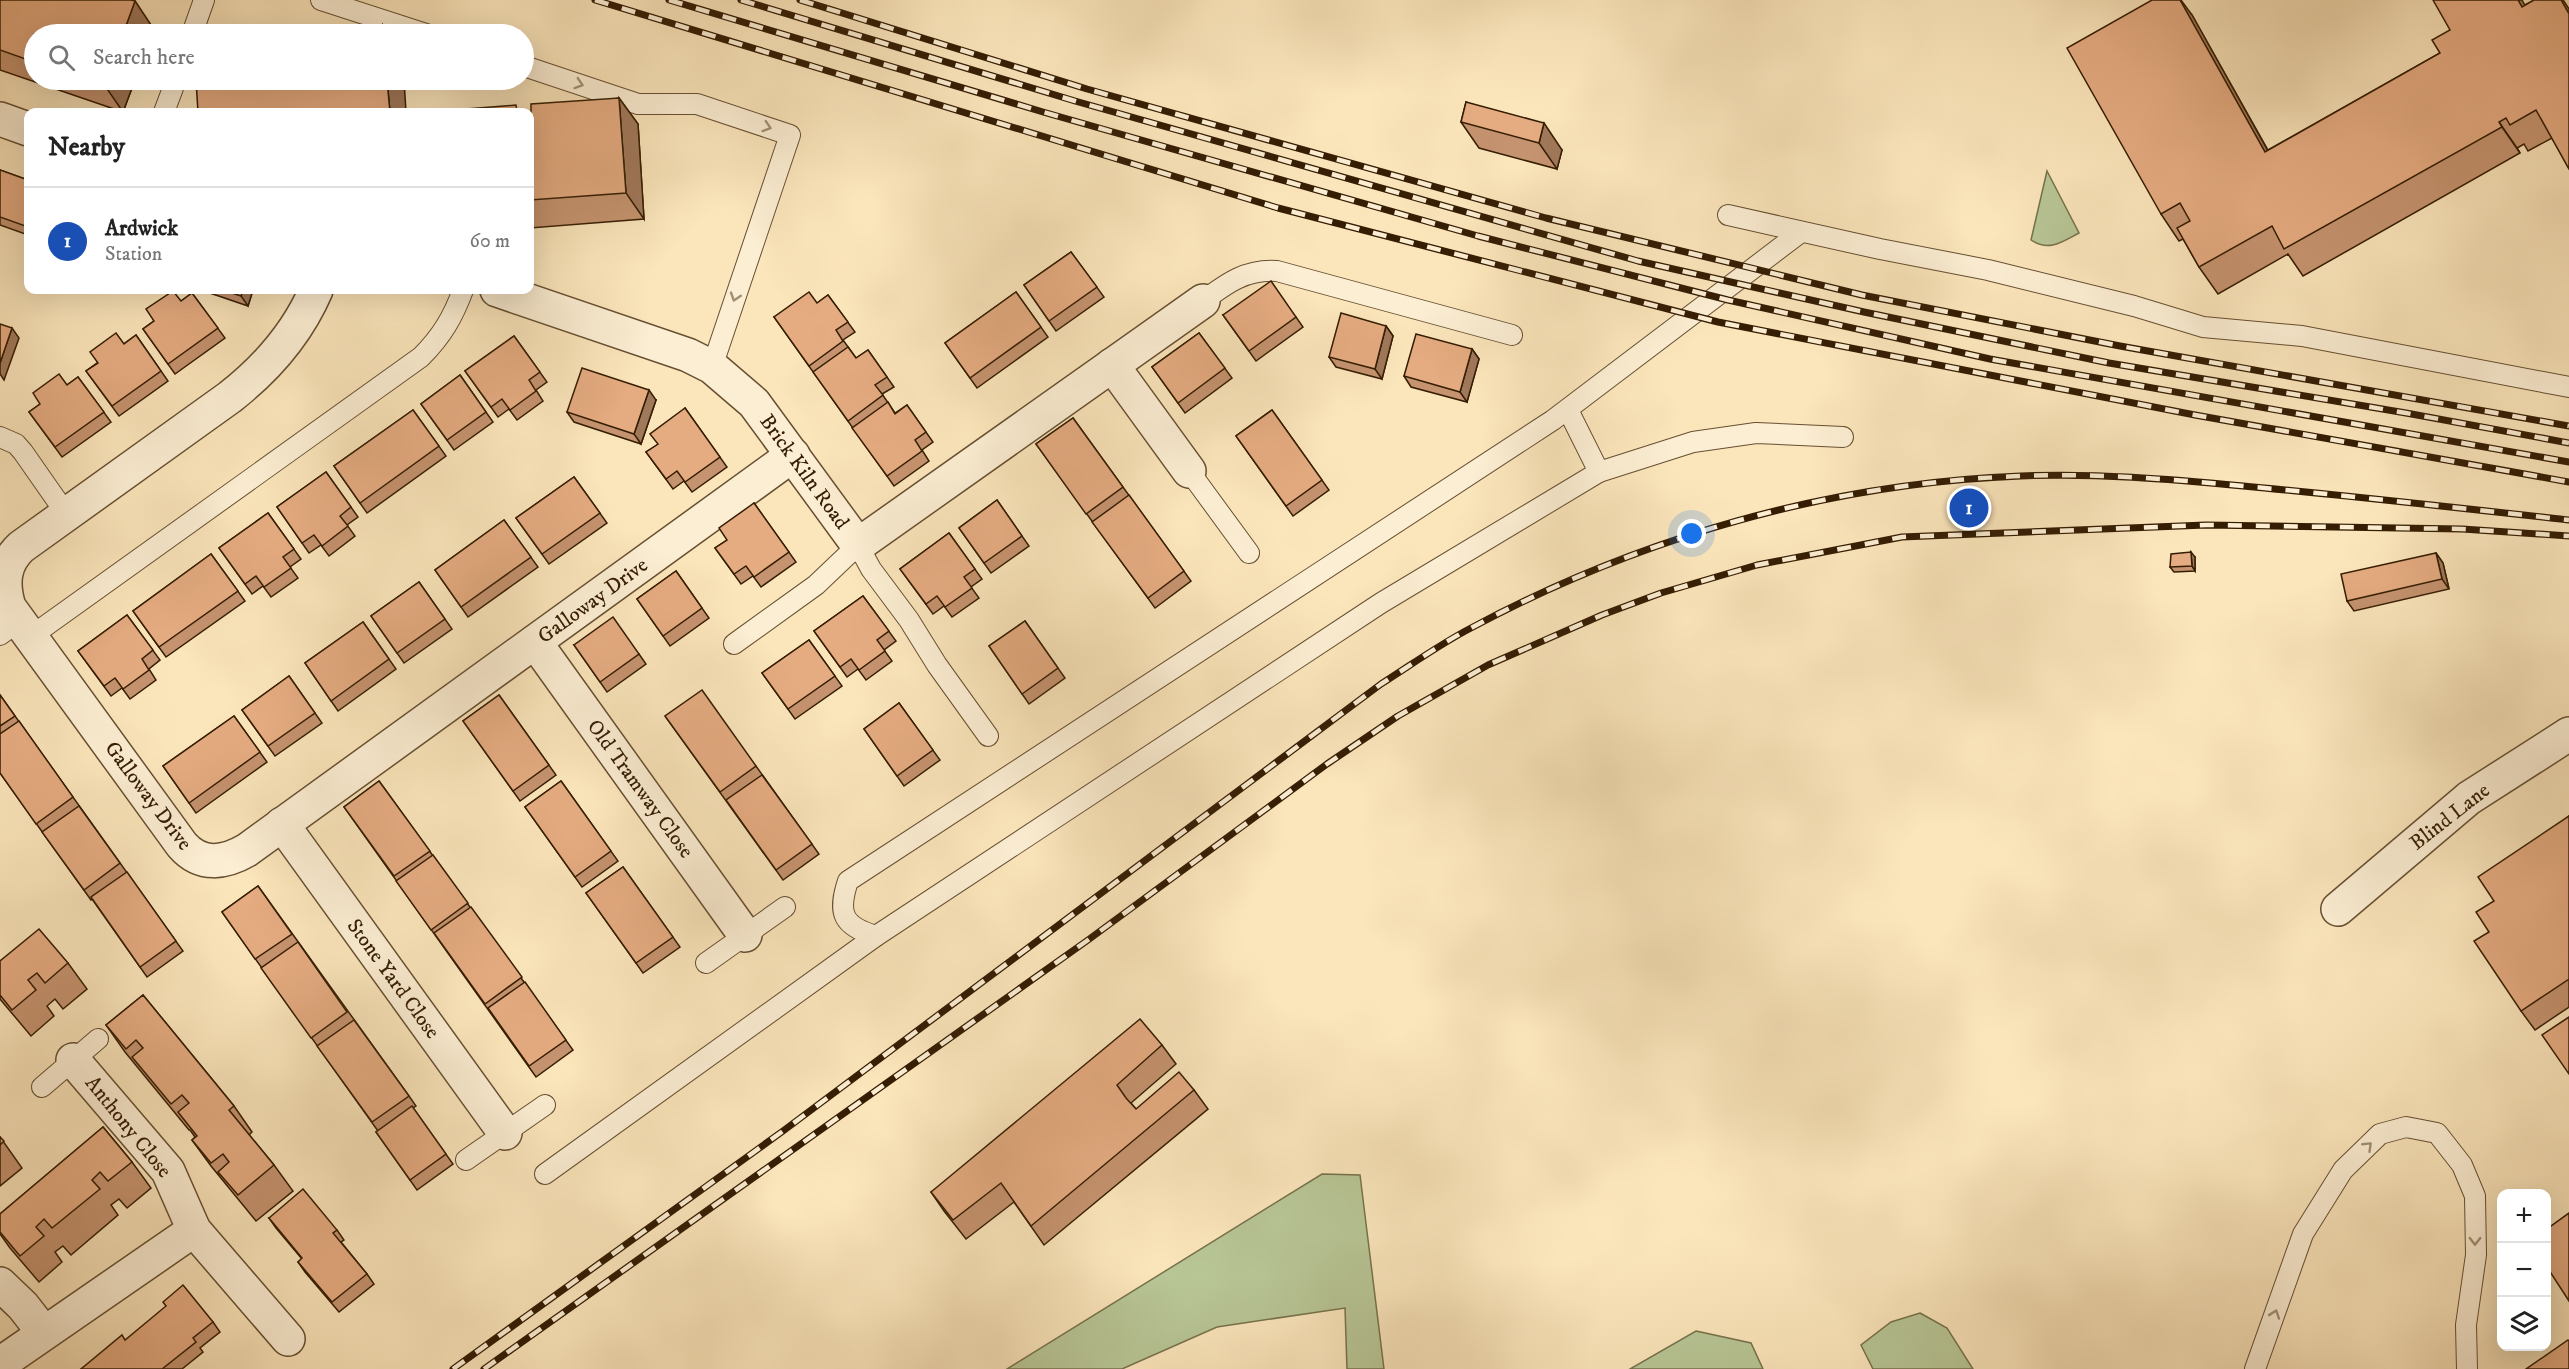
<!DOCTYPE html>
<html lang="en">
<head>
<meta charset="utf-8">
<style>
  :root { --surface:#fff; --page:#f2f2f2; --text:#222; --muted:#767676; --line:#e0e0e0; --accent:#8f2418 }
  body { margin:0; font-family:"IM FELL DW Pica",serif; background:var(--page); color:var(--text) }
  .controls { position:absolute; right:18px; bottom:18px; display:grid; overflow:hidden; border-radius:12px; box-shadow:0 6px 24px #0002 }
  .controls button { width:54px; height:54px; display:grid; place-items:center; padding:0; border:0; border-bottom:2px solid var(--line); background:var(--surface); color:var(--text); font:30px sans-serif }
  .you { position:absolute; left:1692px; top:534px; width:21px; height:21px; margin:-15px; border:4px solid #fff; border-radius:50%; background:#1a73e8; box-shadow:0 0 0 9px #1a73e833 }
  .badge { display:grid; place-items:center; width:39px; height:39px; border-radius:50%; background:var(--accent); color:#fff; font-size:20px; font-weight:700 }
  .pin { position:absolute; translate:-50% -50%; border:3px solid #fff; box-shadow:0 2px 6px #0006 }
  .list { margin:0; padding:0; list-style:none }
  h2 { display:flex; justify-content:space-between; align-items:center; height:78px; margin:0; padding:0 24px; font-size:26px }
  h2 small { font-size:20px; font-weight:400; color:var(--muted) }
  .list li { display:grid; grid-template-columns:39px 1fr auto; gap:18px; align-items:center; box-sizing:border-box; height:108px; padding:0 24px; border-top:2px solid var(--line) }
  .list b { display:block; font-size:22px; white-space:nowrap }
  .list p { margin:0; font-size:20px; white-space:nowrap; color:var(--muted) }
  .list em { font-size:20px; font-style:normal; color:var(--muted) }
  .icon { flex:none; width:33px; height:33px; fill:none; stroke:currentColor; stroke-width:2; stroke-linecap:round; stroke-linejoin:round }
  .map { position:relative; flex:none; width:2569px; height:1369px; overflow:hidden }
  .search { position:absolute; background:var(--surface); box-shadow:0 6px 24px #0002; left:24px; top:24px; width:510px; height:66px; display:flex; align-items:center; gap:15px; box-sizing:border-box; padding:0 21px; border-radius:33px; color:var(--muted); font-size:22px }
  .panel { position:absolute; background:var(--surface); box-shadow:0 6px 24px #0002; left:24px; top:108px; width:510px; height:186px; border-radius:12px }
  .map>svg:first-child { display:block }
  .green { fill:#b8c696; stroke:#76724c; stroke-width:1.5 }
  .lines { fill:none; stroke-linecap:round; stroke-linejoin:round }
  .lane-casing { stroke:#664f31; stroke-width:22 }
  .street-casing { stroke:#664f31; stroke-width:36 }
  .lane { stroke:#fceed3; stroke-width:20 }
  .street { stroke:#fceed3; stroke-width:33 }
  .rail-casing { stroke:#351d03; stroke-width:7 }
  .rail { stroke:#fceed3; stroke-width:4.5; stroke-dasharray:14; stroke-linecap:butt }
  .wall { fill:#c5936f; stroke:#351d03; stroke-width:1.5 }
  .shaded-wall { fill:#a0785a; stroke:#351d03; stroke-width:1.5 }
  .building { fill:#e5ab81; stroke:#351d03; stroke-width:1.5 }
  .oneway { stroke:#a29075 }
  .labels { text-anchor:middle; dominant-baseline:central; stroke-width:4.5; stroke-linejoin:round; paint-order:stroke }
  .street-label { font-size:21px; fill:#351d03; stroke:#fceed3 }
</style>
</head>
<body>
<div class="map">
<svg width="2569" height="1369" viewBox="0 0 2569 1369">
  <rect width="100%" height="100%" fill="#fbe5bb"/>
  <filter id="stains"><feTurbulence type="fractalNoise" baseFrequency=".00333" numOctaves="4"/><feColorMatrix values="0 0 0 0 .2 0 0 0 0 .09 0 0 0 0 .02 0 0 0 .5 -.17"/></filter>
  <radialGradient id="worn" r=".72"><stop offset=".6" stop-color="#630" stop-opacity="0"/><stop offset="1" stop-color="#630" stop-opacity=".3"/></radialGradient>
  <g class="green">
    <path d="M2047 171 2079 233C2062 242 2049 252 2031 240Z"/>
    <path d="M1322 1174 1360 1175 1384 1369H1347L1345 1308 1217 1327 1122 1369H1007Z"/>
    <path d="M1920 1313 1947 1328 1973 1369H1873L1861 1345 1891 1322Z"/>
    <path d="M1696 1331 1751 1343 1763 1369H1630Z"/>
  </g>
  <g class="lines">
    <g class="lane-casing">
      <g id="lane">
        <path d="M321 0 426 34"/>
        <path d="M192 34 204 0"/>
        <path d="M524 66 638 104H697L790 135 712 367"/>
        <path d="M164 112 176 80"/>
        <path d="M1728 215 1880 249 1988 270 2134 306 2203 327 2302 336 2569 387"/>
        <path d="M1203 301C1227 283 1246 269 1277 271L1512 335"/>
        <path d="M1568 410 1599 472 1381 603 876 936C843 926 837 914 848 881L1553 420 1801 232"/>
        <path d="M0 437 16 444 23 452 67 515"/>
        <path d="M1189 471 1249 553"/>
        <path d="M1599 472 1693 442 1756 433 1843 437"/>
        <path d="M0 635 19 621"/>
        <path d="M30 637 421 357C442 336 453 317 463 290"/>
        <path d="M734 644 816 585 858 545 871 569 909 620 937 665 988 736"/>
        <path d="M706 963 785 907"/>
        <path d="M42 1087 98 1039"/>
        <path d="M466 1160 545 1105"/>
        <path d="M545 1174 876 936"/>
        <path d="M2255 1369 2303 1234 2343 1170 2380 1134 2406 1127 2437 1133 2462 1165 2475 1196 2476 1255 2466 1325 2467 1369"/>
      </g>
    </g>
    <g class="street-casing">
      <g id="street">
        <path d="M0 119 28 129"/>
        <path d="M316 290C297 334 267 368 230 397L21 547C3 564 2 584 9 607L182 845C201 867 225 863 247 850L793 455"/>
        <path d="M497 290 688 355 712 367 754 403 858 545 1203 301"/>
        <path d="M1112 365 1189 471"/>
        <path d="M535 642 745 935"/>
        <path d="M282 824 505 1133"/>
        <path d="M2338 909 2469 798 2569 734"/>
        <path d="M73 1060 168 1171 194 1230 288 1339"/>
        <path d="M0 1284 23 1306 44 1333"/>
        <path d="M0 1364 194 1230"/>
      </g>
    </g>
    <use href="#lane" class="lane"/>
    <use href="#street" class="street"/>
    <g class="rail-casing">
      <g id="rail">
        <path d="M595 0 1278 208 1718 322 2195 415 2569 482"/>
        <path d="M669 0 1043 112 1478 236 1728 300 1990 359 2569 462"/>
        <path d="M741 0 1075 101 1638 261 1864 312 2109 363 2406 413 2569 443"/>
        <path d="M800 0 1087 89 1546 218 1862 295 2120 346 2569 426"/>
        <path d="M453 1369 783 1131 1381 684C1411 665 1440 644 1471 628 1639 538 1829 483 2021 476 2095 473 2169 479 2243 486 2352 496 2460 508 2569 520"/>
        <path d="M484 1369 1088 940 1327 764 1398 716 1488 665 1602 615 1661 593 1757 565 1902 537 2206 525 2462 529 2569 536"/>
      </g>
    </g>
    <use href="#rail" class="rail"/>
  </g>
  <g class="wall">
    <path d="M0 0 135 1 153 28 151 34H34V80H135L123 112 0 70Z"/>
    <path d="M2534 0H2563L2569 9V169L2552 138 2528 151 2524 144 2517 148 2520 153 2303 276 2288 254 2218 294 2199 267 2183 239 2179 241 2161 214 2192 15 2268 150 2440 53 2450 30 2525 5Z"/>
    <path d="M619 98 638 124 644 219 530 228V112Z"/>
    <path d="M1466 102 1562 150 1557 169 1479 148 1461 122Z"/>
    <path d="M0 170 28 180V235L0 225Z"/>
    <path d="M1071 252 1104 297 1056 331 1024 285Z"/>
    <path d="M205 290H253L248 306 207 292Z"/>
    <path d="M1016 292 1048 337 977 388 945 343Z"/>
    <path d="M192 293 225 338 175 374 143 329Z"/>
    <path d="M828 295 855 332 843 340 856 358 868 350 894 387 882 394 895 413 907 405 933 442 922 450 929 461 894 486 774 317 817 303Z"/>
    <path d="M1223 315 1296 317 1303 327 1256 361Z"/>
    <path d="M1386 326 1393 336 1382 379 1336 367 1329 357Z"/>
    <path d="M1199 333 1232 378 1185 413 1152 367Z"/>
    <path d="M136 335 168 381 119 416 86 371Z"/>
    <path d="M514 336 547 382 536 390 543 401 517 420 509 409 498 417 465 371Z"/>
    <path d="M1472 349 1479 359 1467 402 1411 387 1404 376Z"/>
    <path d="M460 375 493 422 454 450 421 404Z"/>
    <path d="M78 377 111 422 62 457 29 412Z"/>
    <path d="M656 400 641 444 574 422 567 412Z"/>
    <path d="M685 408 727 467 692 492 684 481 673 489 646 452 658 445Z"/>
    <path d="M413 410 446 456 367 513 334 466Z"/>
    <path d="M1272 410 1329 490 1293 516 1236 436Z"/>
    <path d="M1073 418 1191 581 1155 608 1036 444Z"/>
    <path d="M326 472 358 517 347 525 355 536 329 556 321 545 309 553 277 507Z"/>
    <path d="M574 477 607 523 549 564 516 518Z"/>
    <path d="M997 500 1029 546 991 573 959 528Z"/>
    <path d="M754 503 796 562 761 587 753 576 741 584 715 548 727 540Z"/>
    <path d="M268 513 301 559 290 567 298 578 271 597 263 586 252 594 219 548Z"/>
    <path d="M504 520 538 567 468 617 435 570Z"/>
    <path d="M949 533 982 579 971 587 979 598 952 617 944 606 933 614 900 569Z"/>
    <path d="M2436 553 2443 563 2449 589 2354 611 2347 601Z"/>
    <path d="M211 554 245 601 166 657 133 611Z"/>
    <path d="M2195 557V571L2174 572 2170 567Z"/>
    <path d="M676 571 709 618 670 646 637 599Z"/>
    <path d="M419 582 452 629 404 663 371 616Z"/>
    <path d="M863 596 896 641 884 650 892 661 866 680 858 669 847 677 814 631Z"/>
    <path d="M127 615 160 660 149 669 156 680 130 699 122 688 111 696 78 651Z"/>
    <path d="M1025 621 1065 678 1029 704 989 646Z"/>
    <path d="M363 622 396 669 338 711 305 663Z"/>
    <path d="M809 640 842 686 795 719 762 673Z"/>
    <path d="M574 645 639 654 646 664 607 692Z"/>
    <path d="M289 676 322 723 275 756 242 710Z"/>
    <path d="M0 695 183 951 147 977 92 899 91 900 0 773Z"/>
    <path d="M499 695 556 775 520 801 463 721Z"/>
    <path d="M899 703 940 760 904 786 864 729Z"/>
    <path d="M234 716 267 762 196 813 163 766Z"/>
    <path d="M665 716 756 766 819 854 783 880Z"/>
    <path d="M379 781 573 1050 536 1077 344 807Z"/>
    <path d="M561 781 618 861 582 887 525 807Z"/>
    <path d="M2569 816V1007L2535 1030 2521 1011 2489 932 2494 901Z"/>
    <path d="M623 867 680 947 643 973 586 893Z"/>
    <path d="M258 886 409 1096 416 1106 413 1108 453 1164 417 1190 376 1132 378 1131 222 912Z"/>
    <path d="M0 961 68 963 87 989 63 1009 55 999 47 1006 54 1016 31 1036 0 999Z"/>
    <path d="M143 995 234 1106 252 1132 249 1135 274 1165 293 1191 256 1221 211 1166 192 1140 195 1137 190 1130H189L125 1052 106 1025Z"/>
    <path d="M1162 1045 1176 1064 1131 1103 1136 1109 1194 1090 1208 1109 1044 1245 1014 1202 966 1239 944 1211 931 1192Z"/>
    <path d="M103 1127 132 1162 151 1188 127 1208 119 1199 111 1205 118 1215 71 1255 63 1246 55 1252 62 1262 39 1282 10 1248 0 1234V1214Z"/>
    <path d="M0 1137 22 1168 0 1186Z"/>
    <path d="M269 1218 337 1230 344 1240 341 1242 367 1274 374 1284 339 1312 305 1272 298 1262 302 1259 276 1228Z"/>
    <path d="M213 1322 220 1332 200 1348 203 1352 182 1369H81L125 1340Z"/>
  </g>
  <g class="shaded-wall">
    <path d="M2180 0H2181L2192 15 2283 178 2265 152Z"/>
    <path d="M2518 0H2522L2540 33 2522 7Z"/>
    <path d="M2561 0H2563L2569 9V14Z"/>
    <path d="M135 1 153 28 151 34H123Z"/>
    <path d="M383 25 390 34H384Z"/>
    <path d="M107 80H135L123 112 105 86Z"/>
    <path d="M387 80H404L406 112H390Z"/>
    <path d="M619 98 638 124 644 219 626 193Z"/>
    <path d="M2499 122 2517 148 2520 153 2502 127Z"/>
    <path d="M1544 123 1562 150 1557 169 1539 143Z"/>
    <path d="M243 290H253L248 306 241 296Z"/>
    <path d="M1386 326 1393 336 1382 379 1375 369Z"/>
    <path d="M12 328 19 338 4 380 0 374V363Z"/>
    <path d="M1472 349 1479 359 1467 402 1460 392Z"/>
    <path d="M649 390 656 400 641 444 634 434Z"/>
    <path d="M2191 552 2195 557V571L2192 566Z"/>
    <path d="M2436 553 2443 563 2449 589 2442 579Z"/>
  </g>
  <g class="building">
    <path d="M0 0H131L135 1 123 34H34V62L0 50Z"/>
    <path d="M2152 0H2180L2265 152 2440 53 2432 40 2450 30 2433 0H2518L2522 7 2534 0H2561L2569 14V169L2536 110 2510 125 2506 118 2499 122 2502 127 2284 249 2272 226 2199 267 2177 228 2190 221 2180 203 2161 214 2067 48Z"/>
    <path d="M383 25 384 34H296V32Z"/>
    <path d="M281 33V34H253Z"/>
    <path d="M86 80H107L105 86Z"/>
    <path d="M196 80H387L390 112H198Z"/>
    <path d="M619 98 626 193 530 200V112H522H531V104Z"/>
    <path d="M1466 102 1544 123 1539 143 1461 122Z"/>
    <path d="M516 105 517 112H428Z"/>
    <path d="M0 170 28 180V227L0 217Z"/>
    <path d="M1071 252 1097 287 1049 321 1024 285Z"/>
    <path d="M1271 281 1296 317 1249 351 1223 315Z"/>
    <path d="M223 290H243L241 296Z"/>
    <path d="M173 291 181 301 192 293 218 328 168 364 143 329 154 321 146 309Z"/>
    <path d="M809 292 817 303 828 295 848 322 836 330 843 341 809 366 774 317Z"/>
    <path d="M1016 292 1041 327 970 378 945 343Z"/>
    <path d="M1341 313 1386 326 1375 369 1329 357Z"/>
    <path d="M0 324 12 328 0 363Z"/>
    <path d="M116 333 124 344 136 335 161 371 112 406 86 371 98 363 90 352Z"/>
    <path d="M1199 333 1225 368 1178 403 1152 367Z"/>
    <path d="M1416 334 1472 349 1460 392 1404 376Z"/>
    <path d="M514 336 540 372 529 380 536 391 510 410 502 399 491 407 465 371Z"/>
    <path d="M848 347 856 358 868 350 887 377 875 385 883 395 848 421 813 372Z"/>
    <path d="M582 368 649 390 634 434 567 412Z"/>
    <path d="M59 374 67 385 78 377 104 412 55 447 29 412 40 404 33 393Z"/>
    <path d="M460 375 486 412 447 440 421 404Z"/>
    <path d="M888 402 895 414 907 405 926 432 915 440 922 451 887 476 852 428Z"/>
    <path d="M685 408 720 457 685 482 677 471 666 479 646 452 658 444 650 434Z"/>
    <path d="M413 410 439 446 360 503 334 466Z"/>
    <path d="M1272 410 1322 480 1286 506 1236 436Z"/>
    <path d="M1073 418 1123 487 1086 514 1036 444Z"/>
    <path d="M326 472 351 507 340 516 348 526 322 546 314 535 302 543 277 507Z"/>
    <path d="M574 477 600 513 542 554 516 518Z"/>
    <path d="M1129 495 1184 571 1148 598 1092 522Z"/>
    <path d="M997 500 1022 536 984 563 959 528Z"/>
    <path d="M754 503 789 552 754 577 746 566 734 574 715 548 727 540 719 528Z"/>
    <path d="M268 513 294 549 283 557 291 568 264 587 256 576 245 584 219 548Z"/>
    <path d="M504 520 531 557 461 607 435 570Z"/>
    <path d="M949 533 975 569 964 577 972 588 945 607 937 596 926 604 900 569Z"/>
    <path d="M2191 552 2192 566 2170 567 2171 554Z"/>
    <path d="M2436 553 2442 579 2347 601 2341 574Z"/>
    <path d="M211 554 238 591 159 647 133 611Z"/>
    <path d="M676 571 702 608 663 636 637 599Z"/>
    <path d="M419 582 445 619 397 653 371 616Z"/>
    <path d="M863 596 889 631 877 640 885 651 859 670 851 659 840 667 814 631Z"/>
    <path d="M127 615 153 650 142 659 149 670 123 689 115 678 104 686 78 651Z"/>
    <path d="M613 617 639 654 600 682 574 645Z"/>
    <path d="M1025 621 1058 668 1022 694 989 646Z"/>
    <path d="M363 622 389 659 331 701 305 663Z"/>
    <path d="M809 640 835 676 788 709 762 673Z"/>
    <path d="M289 676 315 713 268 746 242 710Z"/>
    <path d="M702 690 756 766 720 792 665 716Z"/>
    <path d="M0 695 15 716 0 726Z"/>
    <path d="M499 695 549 765 513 791 463 721Z"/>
    <path d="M899 703 933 750 897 776 864 729Z"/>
    <path d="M234 716 260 752 189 803 163 766Z"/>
    <path d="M19 721 73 797 36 824 0 773V734Z"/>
    <path d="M762 775 812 844 776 870 726 800Z"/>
    <path d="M379 781 430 851 394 876 344 807Z"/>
    <path d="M561 781 611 851 575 877 525 807Z"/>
    <path d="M79 806 120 863 84 890 42 832Z"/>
    <path d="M2569 816V979L2521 1011 2474 941 2489 932 2476 912 2494 901 2478 877Z"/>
    <path d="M433 855 468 903 431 930 396 881Z"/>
    <path d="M623 867 673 937 636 963 586 893Z"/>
    <path d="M127 872 176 941 140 967 91 897Z"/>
    <path d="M258 886 292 934 255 959 222 912Z"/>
    <path d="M471 907 522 977 485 1004 434 933Z"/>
    <path d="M39 929 68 963 45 983 37 973 28 980 36 990 12 1010 0 995V961Z"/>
    <path d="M298 942 347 1012 311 1038 261 968Z"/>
    <path d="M525 982 566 1040 529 1066 488 1008Z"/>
    <path d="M143 995 234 1106 229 1110 274 1165 238 1195 218 1172 229 1162 223 1154 211 1163 192 1140 197 1136 178 1112 189 1103 182 1095 171 1104 132 1057 143 1048 136 1040 126 1049 106 1025Z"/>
    <path d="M2569 1017V1074L2542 1035Z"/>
    <path d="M1140 1019 1162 1045 1117 1085 1126 1098 1136 1109 1179 1072 1194 1090 1031 1226 1001 1183 953 1220 931 1192Z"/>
    <path d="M354 1020 409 1096 372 1122 317 1046Z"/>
    <path d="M412 1106 446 1154 410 1180 376 1132Z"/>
    <path d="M103 1127 132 1162 108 1181 100 1172 92 1180 100 1189 52 1228 44 1219 36 1227 44 1236 20 1256 0 1232V1214Z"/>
    <path d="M0 1137 4 1141 0 1145Z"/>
    <path d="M303 1189 337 1230 333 1233 367 1274 332 1302 298 1262 302 1258 269 1218Z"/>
    <path d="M2569 1213V1301L2547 1267V1229Z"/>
    <path d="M183 1285 213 1322 193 1338 196 1342 162 1369H81L122 1335 125 1340 166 1306 163 1302Z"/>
    <path d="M2568 1340 2569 1341V1369H2526Z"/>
  </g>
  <defs><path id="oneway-chevron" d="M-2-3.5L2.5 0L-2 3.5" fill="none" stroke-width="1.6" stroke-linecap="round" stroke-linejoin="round" transform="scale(1.5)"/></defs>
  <g class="oneway">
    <use href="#oneway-chevron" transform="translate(579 84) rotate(18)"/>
    <use href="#oneway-chevron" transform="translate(767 127) rotate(18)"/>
    <use href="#oneway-chevron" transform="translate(735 297) rotate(108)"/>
    <use href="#oneway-chevron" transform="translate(2368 1146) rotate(-44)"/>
    <use href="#oneway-chevron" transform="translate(2475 1241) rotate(90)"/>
    <use href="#oneway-chevron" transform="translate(2275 1314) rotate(-71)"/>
  </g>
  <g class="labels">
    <g class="street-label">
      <text transform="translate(804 472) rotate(54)">Brick Kiln Road</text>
      <text transform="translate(593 601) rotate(-36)">Galloway Drive</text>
      <text transform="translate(640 789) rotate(54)">Old Tramway Close</text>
      <text transform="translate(148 796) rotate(53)">Galloway Drive</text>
      <text transform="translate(2450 817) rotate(-38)">Blind Lane</text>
      <text transform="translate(393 979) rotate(54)">Stone Yard Close</text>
      <text transform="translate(128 1127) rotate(51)">Anthony Close</text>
    </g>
  </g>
  <rect width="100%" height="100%" filter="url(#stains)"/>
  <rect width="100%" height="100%" fill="url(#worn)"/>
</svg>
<div class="controls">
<button>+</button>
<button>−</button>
<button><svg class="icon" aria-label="layers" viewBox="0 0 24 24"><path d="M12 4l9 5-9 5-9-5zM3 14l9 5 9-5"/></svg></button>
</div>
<div class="you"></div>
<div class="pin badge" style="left:1969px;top:508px;background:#1a4fb4">1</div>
<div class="search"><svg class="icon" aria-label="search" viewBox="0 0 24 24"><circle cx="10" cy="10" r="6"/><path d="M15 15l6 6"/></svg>Search here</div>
<section class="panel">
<h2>Nearby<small></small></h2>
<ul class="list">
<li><span class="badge" style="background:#1a4fb4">1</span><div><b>Ardwick</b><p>Station</p></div><em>60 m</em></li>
</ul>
</section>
</div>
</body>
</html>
